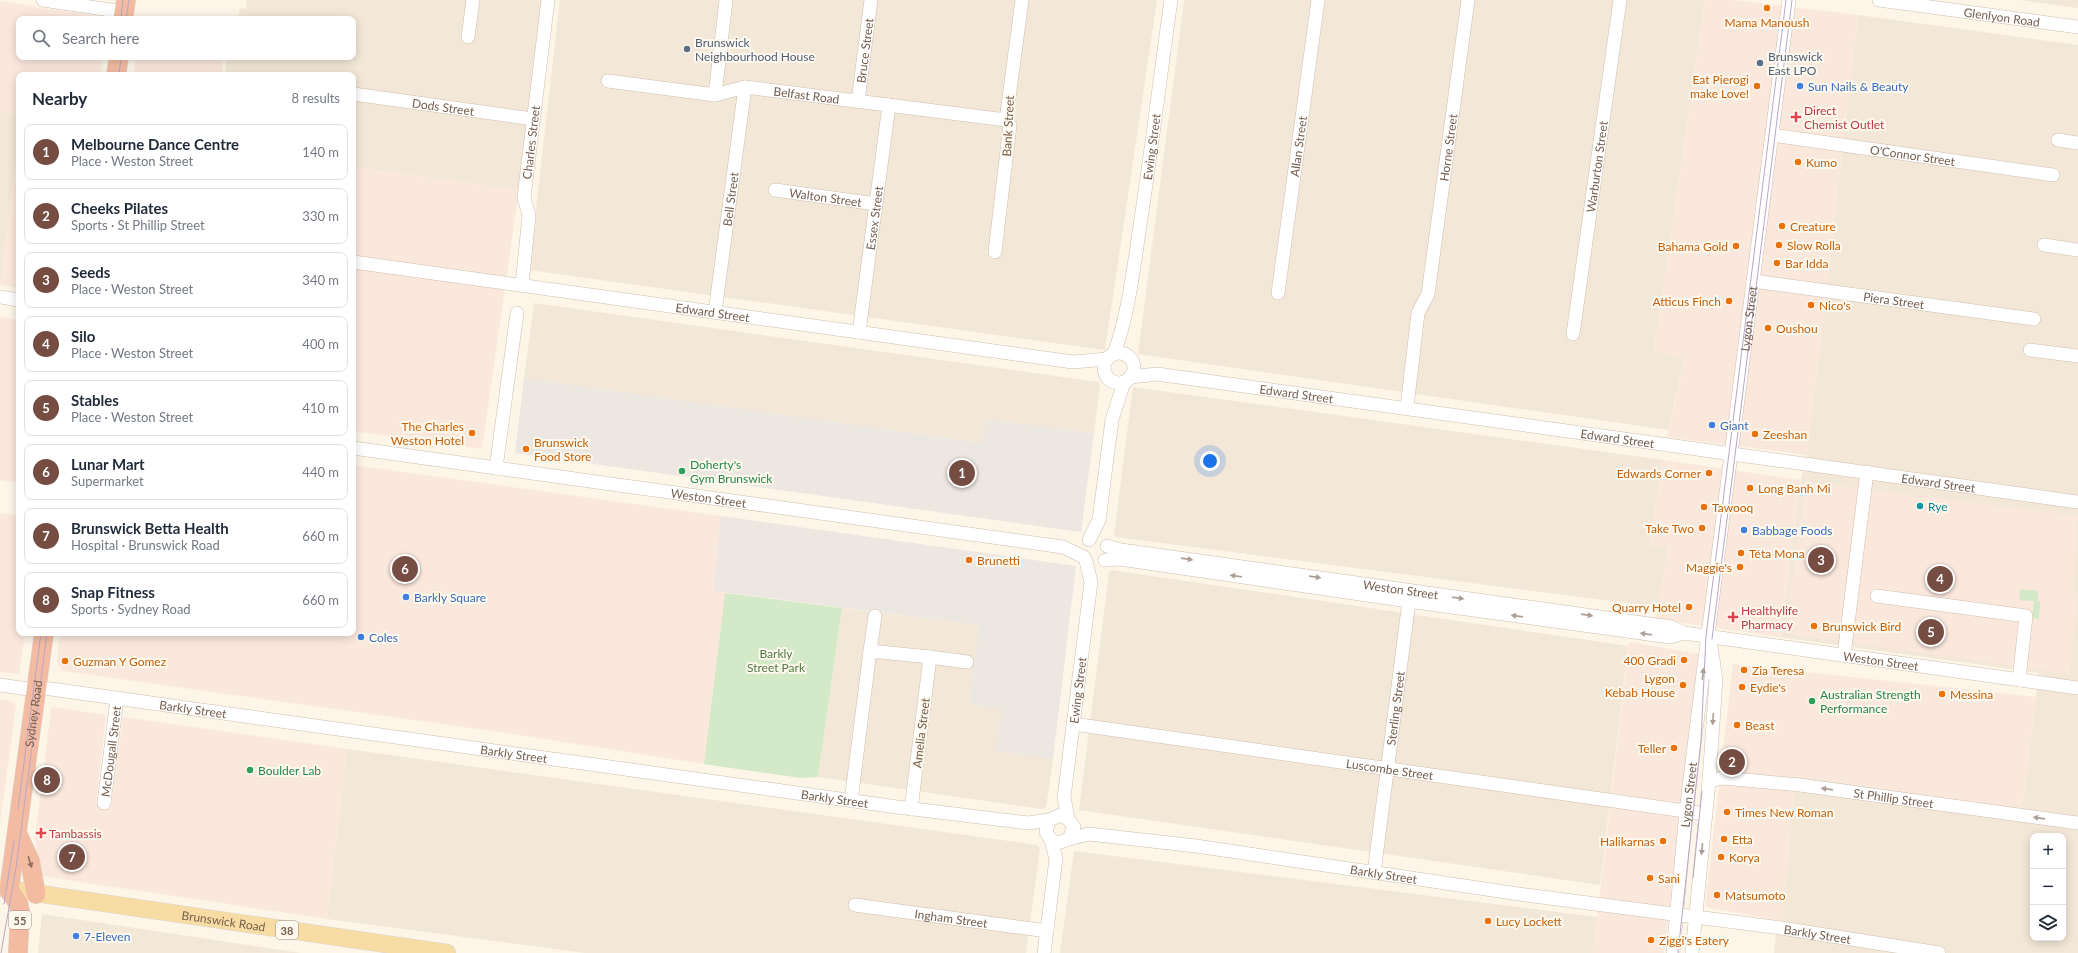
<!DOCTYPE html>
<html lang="en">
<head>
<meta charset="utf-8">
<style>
  :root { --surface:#fff; --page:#f2f2f3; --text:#1f2937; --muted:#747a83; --line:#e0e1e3; --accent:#764d43 }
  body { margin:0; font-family:Lato,sans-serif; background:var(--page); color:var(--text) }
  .controls { position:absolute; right:12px; bottom:12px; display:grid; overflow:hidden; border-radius:8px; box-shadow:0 2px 10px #0003 }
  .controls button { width:36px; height:36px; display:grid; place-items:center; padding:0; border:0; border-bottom:1px solid var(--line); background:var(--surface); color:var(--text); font:20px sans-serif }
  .you { position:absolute; left:1210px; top:461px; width:14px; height:14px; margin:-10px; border:3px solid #fff; border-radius:50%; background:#1a73e8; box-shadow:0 0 0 6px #1a73e833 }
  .badge { display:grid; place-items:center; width:26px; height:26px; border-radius:50%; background:var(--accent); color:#fff; font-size:13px; font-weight:700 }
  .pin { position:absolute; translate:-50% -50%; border:2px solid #fff; box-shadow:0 1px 4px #0006 }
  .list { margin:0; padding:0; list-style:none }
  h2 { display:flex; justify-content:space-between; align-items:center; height:52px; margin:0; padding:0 16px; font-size:17px }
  h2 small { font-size:13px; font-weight:400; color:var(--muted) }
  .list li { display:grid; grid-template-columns:26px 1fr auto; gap:12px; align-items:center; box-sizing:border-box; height:56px; margin:0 8px 8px; padding:0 8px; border:1px solid var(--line); border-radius:8px }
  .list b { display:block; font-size:15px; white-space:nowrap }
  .list p { margin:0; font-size:13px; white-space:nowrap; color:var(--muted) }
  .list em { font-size:13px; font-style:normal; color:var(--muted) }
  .icon { flex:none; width:22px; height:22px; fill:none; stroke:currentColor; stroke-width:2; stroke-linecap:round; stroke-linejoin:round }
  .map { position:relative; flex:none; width:2078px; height:953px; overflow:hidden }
  .search { position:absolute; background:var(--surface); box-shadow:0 2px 10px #0003; left:16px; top:16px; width:340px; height:44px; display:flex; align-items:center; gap:10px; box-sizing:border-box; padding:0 14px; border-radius:8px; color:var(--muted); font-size:15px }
  .panel { position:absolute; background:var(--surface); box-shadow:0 2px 10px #0003; left:16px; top:72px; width:340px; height:564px; border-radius:8px }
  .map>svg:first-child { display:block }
  .residential { fill:#f3e8d7; fill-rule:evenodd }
  .commercial { fill:#fbe8dd }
  .industrial { fill:#ede7e1 }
  .green { fill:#d3e9c7 }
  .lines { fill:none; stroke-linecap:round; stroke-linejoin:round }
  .minor-casing { stroke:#cdbeae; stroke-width:14 }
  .major-casing { stroke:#dbd5d1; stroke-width:18 }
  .highway-casing { stroke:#dbd5d1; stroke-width:20 }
  .minor { stroke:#fff; stroke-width:13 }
  .major { stroke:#f7dda4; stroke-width:17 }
  .highway { stroke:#f3bca2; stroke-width:19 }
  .tram { stroke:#b9a6c6; stroke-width:1 }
  .oneway { fill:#ac9e94 }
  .oneway2 { fill:#8e715e }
  .food-dot { fill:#e8710a; stroke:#fef9ef; stroke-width:1.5 }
  .service-dot { fill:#5c6f8a; stroke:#fef9ef; stroke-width:1.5 }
  .shop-dot { fill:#3f7fe0; stroke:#fef9ef; stroke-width:1.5 }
  .health-dot { fill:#e0444e; stroke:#fef9ef; stroke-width:1.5 }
  .leisure-dot { fill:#2e9e5b; stroke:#fef9ef; stroke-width:1.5 }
  .culture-dot { fill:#0f9aa8; stroke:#fef9ef; stroke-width:1.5 }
  .labels { text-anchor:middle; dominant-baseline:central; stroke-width:4; stroke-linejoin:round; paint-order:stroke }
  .shield { fill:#fef9ef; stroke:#9e8c7e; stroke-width:1 }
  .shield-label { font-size:11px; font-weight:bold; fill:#755e4d }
  .street-label { font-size:12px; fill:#755e4d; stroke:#fef9ef }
  .food-label { font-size:12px; fill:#c56008; stroke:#fef9ef; text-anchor:start }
  .service-label { font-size:12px; fill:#4e5e75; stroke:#fef9ef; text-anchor:start }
  .shop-label { font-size:12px; fill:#366cbe; stroke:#fef9ef; text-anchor:start }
  .health-label { font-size:12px; fill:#be3a42; stroke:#fef9ef; text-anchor:start }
  .leisure-label { font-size:12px; fill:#27864d; stroke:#fef9ef; text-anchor:start }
  .culture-label { font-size:12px; fill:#0d838f; stroke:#fef9ef; text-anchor:start }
  .park-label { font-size:12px; fill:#527a45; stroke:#fef9ef }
</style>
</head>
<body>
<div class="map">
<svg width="2078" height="953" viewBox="0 0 2078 953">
  <rect width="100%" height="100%" fill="#fcf5e8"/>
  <g class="residential">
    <path d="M247 0H542L519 190 353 167V75H225L227 57H353V19H238L240 8 246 9Z"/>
    <path d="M560 0H1157L1105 350 529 270Z"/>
    <path d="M1184 0H1705L1654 351 1685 357 1668 430 1138 354Z"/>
    <path d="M2019 0H2078V8Z"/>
    <path d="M1858 15 2078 45V953H1774L1776 935 1782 921 1796 776 2022 809 2039 673 1780 637 1801 480 1807 455ZM2033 836H2063V938H2033Z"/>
    <path d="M0 111 19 114V141L0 285Z"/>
    <path d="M534 303 1098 382 1100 385 1094 433 986 419 983 443 524 378Z"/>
    <path d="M1133 387 1663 460 1649 545 1668 546 1658 607 1116 537 1114 535Z"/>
    <path d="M1111 570 1628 646 1600 885 1079 810 1109 572Z"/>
    <path d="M842 608 979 625 969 704 1002 710 997 751 1053 759 1046 807 1043 809 818 777Z"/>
    <path d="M347 749 1037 845 1040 848 1026 953H585L327 919Z"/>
    <path d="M1074 851 1597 917 1593 953H1060Z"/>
    <path d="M42 914 301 953H38Z"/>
  </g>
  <g class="commercial">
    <path d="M1705 0H1732L1858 15 1807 455 1667 437 1685 358 1654 351Z"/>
    <path d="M0 1 107 18 19 19V57H102L100 75H19V114L0 111Z"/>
    <path d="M136 57H224L221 75H134Z"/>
    <path d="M19 141V288L0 285Z"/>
    <path d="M353 167 519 190 482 449 353 431Z"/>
    <path d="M0 317 19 320V483L0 480Z"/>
    <path d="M1663 460 1801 480 1780 637 1656 619 1668 547 1649 545Z"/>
    <path d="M353 465 721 516 713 591 725 593 704 764 507 733 63 671 57 663 60 633H353Z"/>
    <path d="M1806 482 2078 516 2073 592 2078 593 2070 674 1785 633Z"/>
    <path d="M0 513 19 516V633H25L19 674 0 672Z"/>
    <path d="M1629 642 1699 654 1664 953H1593Z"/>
    <path d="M1733 664 2036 697 2022 809 1796 776 1782 921 1705 907Z"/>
    <path d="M0 699 12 701 16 705 0 824Z"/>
    <path d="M53 707 106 715 96 803 111 806 123 717 347 749 327 919 41 876 35 838 51 709Z"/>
  </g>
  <g class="industrial">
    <path d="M524 378 982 443 986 419 1094 433 1081 532 515 453Z"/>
    <path d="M721 516 1076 566 1053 759 996 751 1002 710 969 704 979 625 713 591Z"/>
  </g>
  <g class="green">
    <path d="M2020 589 2038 591V602H2040L2039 619 2032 618 2034 601 2019 600Z"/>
    <path d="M725 593 842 608 818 777 801 778 704 764Z"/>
  </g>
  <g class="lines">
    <g class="minor-casing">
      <g id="minor">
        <path d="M43 0 124 12"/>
        <path id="s1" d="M1879 0 2078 27"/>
        <path d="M468 37 473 0"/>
        <path id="s2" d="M608 81 715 95 745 87 1006 120"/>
        <path id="s3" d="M353 94 533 119"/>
        <path d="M715 95 726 0"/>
        <path id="s4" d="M858 101 871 0"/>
        <path id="s5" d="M1772 135 2053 175"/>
        <path d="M2058 140 2078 143"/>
        <path id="s6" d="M775 190 876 204"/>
        <path d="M2044 245 2078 250"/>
        <path d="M995 252 1010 125 1006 120 1022 0"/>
        <path id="s7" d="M353 262 1073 362 1107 359"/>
        <path id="s8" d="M1753 281 2034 319"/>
        <path id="s9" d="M522 285 529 216 524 197 548 0"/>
        <path id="s10" d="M1278 293 1318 0"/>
        <path d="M0 297 19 300"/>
        <path id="s11" d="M715 312 745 87"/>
        <path id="s12" d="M859 332 889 105"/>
        <path id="s13" d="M1573 334 1620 0"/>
        <path d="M2030 350 2078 356"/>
        <circle cx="1119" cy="368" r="15"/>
        <path id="s14" d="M1114 354C1128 315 1133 273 1139 232 1151 155 1160 77 1171 0"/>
        <path id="s15" d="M1130 377 1157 374 2078 502"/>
        <path id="s16" d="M1407 407 1418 313 1428 294 1468 0"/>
        <path id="s17" d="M353 448 1063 547 1084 557"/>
        <path d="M496 468 517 313"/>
        <path d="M1089 540 1099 520 1112 420 1124 382"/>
        <path id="s18" d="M1107 546 1121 550 1671 627 1684 633 2078 688"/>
        <path d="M1105 560 1120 559 1408 601 1670 637 1684 633"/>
        <path d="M1877 596 2026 616 2019 680"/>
        <path d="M870 651 875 616"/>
        <path d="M1844 655 1867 472"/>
        <path d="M930 657 967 662"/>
        <path id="s19" d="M0 685 34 690 41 688 51 689 897 807 1028 823 1049 820 1061 815 1068 819 1074 827 1069 839 1058 843 1051 840 1046 832 1049 820"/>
        <path id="s20" d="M1073 724 1706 814"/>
        <path id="s21" d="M1709 781 1723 778 1800 785 2078 823"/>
        <path d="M851 801 870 651 930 657 911 809"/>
        <path id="s22" d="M104 803 117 699"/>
        <path id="s23" d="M1068 819 1064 797 1091 582 1086 561"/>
        <path id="s24" d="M1069 839 1089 834 1196 846 1526 895 1781 928 1939 953"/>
        <path id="s25" d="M1374 873 1410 593"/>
        <path id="s26" d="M855 905 1047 931"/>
        <path d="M1044 953 1056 859 1051 840"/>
        <path id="s27" d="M1673 953 1686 811 1705 658 1789 0"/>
        <path d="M1692 953 1709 781 1716 680 1711 646"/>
      </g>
    </g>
    <g class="major-casing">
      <g id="major">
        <path id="s28" d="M0 888 447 953"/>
      </g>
    </g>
    <g class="highway-casing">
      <g id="highway">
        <path d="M123 19 126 0"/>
        <path d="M116 75 119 57"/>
        <path d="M17 833 30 861 36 894"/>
        <path id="s29" d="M9 890 44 633"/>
        <path d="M9 890 18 903 20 911 18 953"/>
      </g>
    </g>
    <use href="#minor" class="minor"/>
    <use href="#major" class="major"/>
    <use href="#highway" class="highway"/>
    <g class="tram">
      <path d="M121 17 123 0"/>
      <path d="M126 19 129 0"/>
      <path d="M119 75 121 57"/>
      <path d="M1712 639 1792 0"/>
      <path d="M18 809 41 633"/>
      <path d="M1693 878 1702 791"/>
      <path d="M4 904 14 841"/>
      <path d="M1 953 16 868 47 633"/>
      <path d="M1678 953 1701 740 1706 636 1786 0"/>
    </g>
  </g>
  <defs><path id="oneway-solid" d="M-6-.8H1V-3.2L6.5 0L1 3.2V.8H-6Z"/></defs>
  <g class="oneway">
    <use href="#oneway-solid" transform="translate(1187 559) rotate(8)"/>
    <use href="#oneway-solid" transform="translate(1236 576) rotate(-172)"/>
    <use href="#oneway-solid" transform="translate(1315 577) rotate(8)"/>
    <use href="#oneway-solid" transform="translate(1458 598) rotate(8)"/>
    <use href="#oneway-solid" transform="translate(1587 615) rotate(8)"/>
    <use href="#oneway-solid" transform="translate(1517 616) rotate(-172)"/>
    <use href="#oneway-solid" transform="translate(1646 634) rotate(-172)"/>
    <use href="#oneway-solid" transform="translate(1703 674) rotate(-83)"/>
    <use href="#oneway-solid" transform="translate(1713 719) rotate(94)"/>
    <use href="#oneway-solid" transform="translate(1827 789) rotate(-172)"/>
    <use href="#oneway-solid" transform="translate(2039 818) rotate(-172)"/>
    <use href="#oneway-solid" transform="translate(1702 849) rotate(96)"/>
  </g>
  <use class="oneway2" href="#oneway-solid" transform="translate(30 862) rotate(73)"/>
  <g class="food-dot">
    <circle cx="1767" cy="8" r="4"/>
    <circle cx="1757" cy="86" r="4"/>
    <circle cx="1798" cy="162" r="4"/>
    <circle cx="1782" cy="226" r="4"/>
    <circle cx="1779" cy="245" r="4"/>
    <circle cx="1736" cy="246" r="4"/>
    <circle cx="1777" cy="263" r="4"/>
    <circle cx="1729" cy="301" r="4"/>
    <circle cx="1811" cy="305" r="4"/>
    <circle cx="1768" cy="328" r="4"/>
    <circle cx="472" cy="433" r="4"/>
    <circle cx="1755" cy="434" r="4"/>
    <circle cx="526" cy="449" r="4"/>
    <circle cx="1709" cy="473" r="4"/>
    <circle cx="1750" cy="488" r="4"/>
    <circle cx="1704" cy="507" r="4"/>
    <circle cx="1702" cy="528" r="4"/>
    <circle cx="1741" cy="553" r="4"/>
    <circle cx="969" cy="560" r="4"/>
    <circle cx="1740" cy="567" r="4"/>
    <circle cx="1689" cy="607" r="4"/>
    <circle cx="1814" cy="626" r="4"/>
    <circle cx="1684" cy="660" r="4"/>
    <circle cx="65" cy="661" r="4"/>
    <circle cx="1744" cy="670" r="4"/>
    <circle cx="1683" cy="685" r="4"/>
    <circle cx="1742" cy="687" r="4"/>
    <circle cx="1942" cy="694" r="4"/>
    <circle cx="1737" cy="725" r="4"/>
    <circle cx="1674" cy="748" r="4"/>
    <circle cx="1727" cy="812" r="4"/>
    <circle cx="1724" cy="839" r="4"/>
    <circle cx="1663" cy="841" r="4"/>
    <circle cx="1721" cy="857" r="4"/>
    <circle cx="1650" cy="878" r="4"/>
    <circle cx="1717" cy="895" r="4"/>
    <circle cx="1488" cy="921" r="4"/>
    <circle cx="1651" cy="940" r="4"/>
  </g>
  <g class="service-dot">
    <circle cx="687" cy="49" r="4"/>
    <circle cx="1760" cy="63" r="4"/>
  </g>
  <g class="shop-dot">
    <circle cx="1800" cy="86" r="4"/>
    <circle cx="1712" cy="425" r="4"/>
    <circle cx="1744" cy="530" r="4"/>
    <circle cx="406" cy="597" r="4"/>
    <circle cx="361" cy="637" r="4"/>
    <circle cx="76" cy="936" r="4"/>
  </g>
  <g class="health-dot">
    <path d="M1794 111h4v4h4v4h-4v4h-4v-4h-4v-4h4z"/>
    <path d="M1731 611h4v4h4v4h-4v4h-4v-4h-4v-4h4z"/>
    <path d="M39 827h4v4h4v4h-4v4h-4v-4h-4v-4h4z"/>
  </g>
  <g class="leisure-dot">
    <circle cx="682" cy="471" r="4"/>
    <circle cx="1812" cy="701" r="4"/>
    <circle cx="250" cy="770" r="4"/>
  </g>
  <circle class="culture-dot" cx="1920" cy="506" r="4"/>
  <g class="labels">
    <g class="shield">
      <rect x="9" y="911" width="22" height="18" rx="3"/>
      <rect x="276" y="921" width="22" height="18" rx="3"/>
    </g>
    <g class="shield-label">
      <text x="20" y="920">55</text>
      <text x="287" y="930">38</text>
    </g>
    <g class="street-label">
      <text stroke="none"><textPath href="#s1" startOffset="124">Glenlyon Road</textPath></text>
      <text stroke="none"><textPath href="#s4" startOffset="51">Bruce Street</textPath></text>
      <text stroke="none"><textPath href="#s2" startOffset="201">Belfast Road</textPath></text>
      <text stroke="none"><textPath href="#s3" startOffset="91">Dods Street</textPath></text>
      <text transform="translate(1008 126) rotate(-87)">Bank Street</text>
      <text stroke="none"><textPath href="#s9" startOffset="144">Charles Street</textPath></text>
      <text stroke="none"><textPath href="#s14" startOffset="211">Ewing Street</textPath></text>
      <text stroke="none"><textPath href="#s10" startOffset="148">Allan Street</textPath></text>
      <text stroke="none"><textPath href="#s16" startOffset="264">Horne Street</textPath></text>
      <text stroke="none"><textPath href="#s5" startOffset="142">O'Connor Street</textPath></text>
      <text stroke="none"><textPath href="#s13" startOffset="169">Warburton Street</textPath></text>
      <text stroke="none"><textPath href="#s6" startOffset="51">Walton Street</textPath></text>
      <text stroke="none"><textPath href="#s11" startOffset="114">Bell Street</textPath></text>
      <text stroke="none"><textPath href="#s12" startOffset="115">Essex Street</textPath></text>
      <text stroke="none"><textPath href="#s8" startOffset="142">Piera Street</textPath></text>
      <text stroke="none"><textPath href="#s7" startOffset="363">Edward Street</textPath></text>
      <text stroke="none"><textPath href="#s27" startOffset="639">Lygon Street</textPath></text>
      <text stroke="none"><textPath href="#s15" startOffset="168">Edward Street</textPath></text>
      <text stroke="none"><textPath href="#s15" startOffset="492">Edward Street</textPath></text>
      <text stroke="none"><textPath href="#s15" startOffset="816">Edward Street</textPath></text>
      <text stroke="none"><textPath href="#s17" startOffset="359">Weston Street</textPath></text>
      <text stroke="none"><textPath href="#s18" startOffset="297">Weston Street</textPath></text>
      <text stroke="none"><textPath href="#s18" startOffset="783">Weston Street</textPath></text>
      <text stroke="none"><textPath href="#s23" startOffset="130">Ewing Street</textPath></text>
      <text stroke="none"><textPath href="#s25" startOffset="166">Sterling Street</textPath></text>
      <text stroke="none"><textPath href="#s19" startOffset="195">Barkly Street</textPath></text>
      <text stroke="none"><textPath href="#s29" startOffset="178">Sydney Road</textPath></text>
      <text transform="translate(921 733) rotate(-83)">Amelia Street</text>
      <text stroke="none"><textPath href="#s22" startOffset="52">McDougall Street</textPath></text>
      <text stroke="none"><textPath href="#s19" startOffset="519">Barkly Street</textPath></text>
      <text stroke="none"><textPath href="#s20" startOffset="320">Luscombe Street</textPath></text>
      <text stroke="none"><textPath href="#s27" startOffset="159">Lygon Street</textPath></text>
      <text stroke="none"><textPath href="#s21" startOffset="186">St Phillip Street</textPath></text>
      <text stroke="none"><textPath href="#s19" startOffset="843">Barkly Street</textPath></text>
      <text stroke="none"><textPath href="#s24" startOffset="318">Barkly Street</textPath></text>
      <text stroke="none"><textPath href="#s26" startOffset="97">Ingham Street</textPath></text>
      <text stroke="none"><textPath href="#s28" startOffset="226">Brunswick Road</textPath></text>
      <text stroke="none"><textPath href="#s24" startOffset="756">Barkly Street</textPath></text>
    </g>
    <g class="food-label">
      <text x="1767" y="22" text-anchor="middle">Mama Manoush</text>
      <text x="1749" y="79" text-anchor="end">Eat Pierogi<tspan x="1749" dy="14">make Love!</tspan></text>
      <text x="1806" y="162">Kumo</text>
      <text x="1790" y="226">Creature</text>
      <text x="1787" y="245">Slow Rolla</text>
      <text x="1728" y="246" text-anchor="end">Bahama Gold</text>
      <text x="1785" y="263">Bar Idda</text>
      <text x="1721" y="301" text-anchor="end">Atticus Finch</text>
      <text x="1819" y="305">Nico's</text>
      <text x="1776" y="328">Oushou</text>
      <text x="464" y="426" text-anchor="end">The Charles<tspan x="464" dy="14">Weston Hotel</tspan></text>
      <text x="1763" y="434">Zeeshan</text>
      <text x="534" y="442">Brunswick<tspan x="534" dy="14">Food Store</tspan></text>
      <text x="1701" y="473" text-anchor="end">Edwards Corner</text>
      <text x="1758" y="488">Long Banh Mi</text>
      <text x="1712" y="507">Tawooq</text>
      <text x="1694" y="528" text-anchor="end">Take Two</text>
      <text x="1749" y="553">Téta Mona</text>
      <text x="977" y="560">Brunetti</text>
      <text x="1732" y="567" text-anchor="end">Maggie's</text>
      <text x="1681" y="607" text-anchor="end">Quarry Hotel</text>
      <text x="1822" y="626">Brunswick Bird</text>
      <text x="1676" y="660" text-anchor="end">400 Gradi</text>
      <text x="73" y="661">Guzman Y Gomez</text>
      <text x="1752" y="670">Zia Teresa</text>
      <text x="1675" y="678" text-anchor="end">Lygon<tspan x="1675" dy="14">Kebab House</tspan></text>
      <text x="1750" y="687">Eydie's</text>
      <text x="1950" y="694">Messina</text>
      <text x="1745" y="725">Beast</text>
      <text x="1666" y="748" text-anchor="end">Teller</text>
      <text x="1735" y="812">Times New Roman</text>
      <text x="1732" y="839">Etta</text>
      <text x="1655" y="841" text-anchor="end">Halikarnas</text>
      <text x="1729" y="857">Korya</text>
      <text x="1658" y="878">Sani</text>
      <text x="1725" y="895">Matsumoto</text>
      <text x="1496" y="921">Lucy Lockett</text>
      <text x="1659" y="940">Ziggi's Eatery</text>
    </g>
    <g class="service-label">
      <text x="695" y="42">Brunswick<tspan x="695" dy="14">Neighbourhood House</tspan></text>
      <text x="1768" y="56">Brunswick<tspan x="1768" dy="14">East LPO</tspan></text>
    </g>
    <g class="shop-label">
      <text x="1808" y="86">Sun Nails &amp; Beauty</text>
      <text x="1720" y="425">Giant</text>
      <text x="1752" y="530">Babbage Foods</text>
      <text x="414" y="597">Barkly Square</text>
      <text x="369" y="637">Coles</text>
      <text x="84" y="936">7-Eleven</text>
    </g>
    <g class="health-label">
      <text x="1804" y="110">Direct<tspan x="1804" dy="14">Chemist Outlet</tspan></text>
      <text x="1741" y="610">Healthylife<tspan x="1741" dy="14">Pharmacy</tspan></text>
      <text x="49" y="833">Tambassis</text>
    </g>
    <g class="leisure-label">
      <text x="690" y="464">Doherty's<tspan x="690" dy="14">Gym Brunswick</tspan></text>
      <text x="1820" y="694">Australian Strength<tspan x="1820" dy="14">Performance</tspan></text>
      <text x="258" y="770">Boulder Lab</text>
    </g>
    <g class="culture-label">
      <text x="1928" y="506">Rye</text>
    </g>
    <g class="park-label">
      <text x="776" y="653">Barkly<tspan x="776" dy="14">Street Park</tspan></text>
    </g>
  </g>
</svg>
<div class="controls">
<button>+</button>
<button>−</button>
<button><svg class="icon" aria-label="layers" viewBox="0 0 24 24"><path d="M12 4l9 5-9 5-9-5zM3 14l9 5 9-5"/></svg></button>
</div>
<div class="you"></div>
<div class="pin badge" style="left:962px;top:473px">1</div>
<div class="pin badge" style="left:1732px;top:762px">2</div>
<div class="pin badge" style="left:1821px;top:560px">3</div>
<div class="pin badge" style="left:1940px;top:579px">4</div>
<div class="pin badge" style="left:1931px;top:632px">5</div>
<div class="pin badge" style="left:405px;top:569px">6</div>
<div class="pin badge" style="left:72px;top:857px">7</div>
<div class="pin badge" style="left:47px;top:780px">8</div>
<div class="search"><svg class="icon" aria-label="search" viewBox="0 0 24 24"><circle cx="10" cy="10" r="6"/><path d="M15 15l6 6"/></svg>Search here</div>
<section class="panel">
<h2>Nearby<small>8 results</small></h2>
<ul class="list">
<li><span class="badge">1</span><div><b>Melbourne Dance Centre</b><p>Place · Weston Street</p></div><em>140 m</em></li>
<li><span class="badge">2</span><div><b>Cheeks Pilates</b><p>Sports · St Phillip Street</p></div><em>330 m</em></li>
<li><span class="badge">3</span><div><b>Seeds</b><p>Place · Weston Street</p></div><em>340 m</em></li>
<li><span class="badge">4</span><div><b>Silo</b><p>Place · Weston Street</p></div><em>400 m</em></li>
<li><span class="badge">5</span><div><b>Stables</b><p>Place · Weston Street</p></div><em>410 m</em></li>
<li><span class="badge">6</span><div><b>Lunar Mart</b><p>Supermarket</p></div><em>440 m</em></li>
<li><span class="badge">7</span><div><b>Brunswick Betta Health</b><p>Hospital · Brunswick Road</p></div><em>660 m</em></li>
<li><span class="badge">8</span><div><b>Snap Fitness</b><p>Sports · Sydney Road</p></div><em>660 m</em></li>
</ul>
</section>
</div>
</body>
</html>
